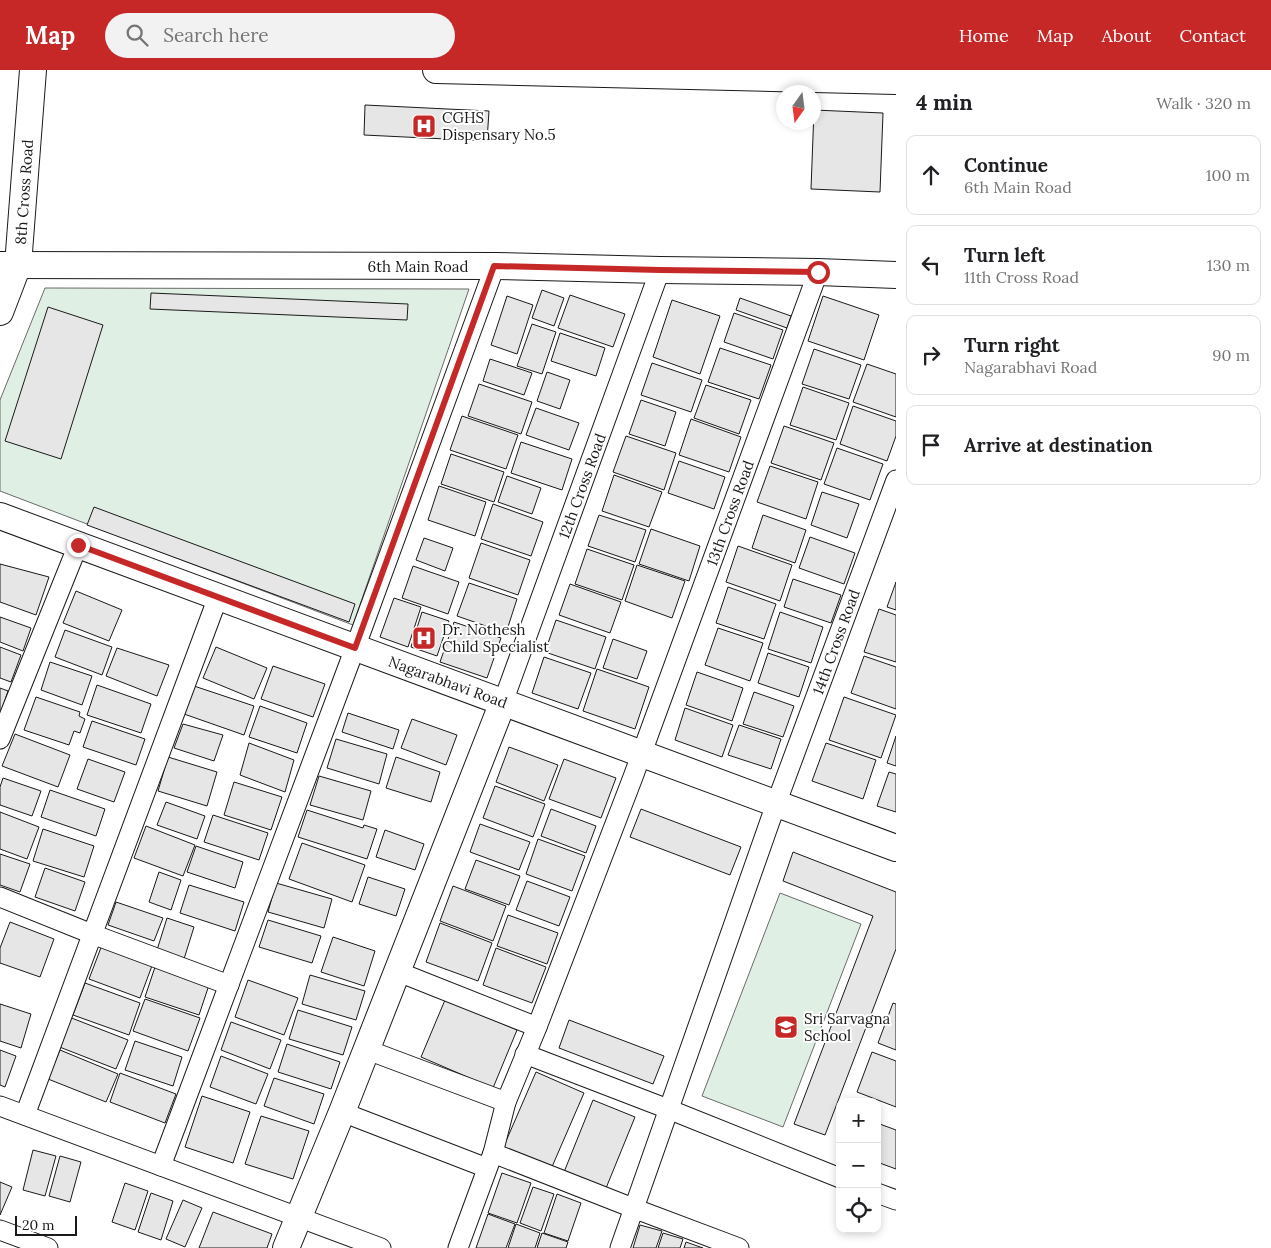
<!DOCTYPE html>
<html lang="en">
<head>
<meta charset="utf-8">
<style>
  :root { --surface:#fff; --page:#f2f2f2; --text:#202124; --muted:#757577; --line:#e0e0e0; --accent:#c62828 }
  body { margin:0; font-family:Lora,serif; background:var(--page); color:var(--text) }
  .controls { position:absolute; right:15px; bottom:15px; display:grid; overflow:hidden; border-radius:10px; box-shadow:0 2px 8px #0003 }
  .controls button { width:45px; height:45px; display:grid; place-items:center; padding:0; border:0; border-bottom:1px solid var(--line); background:var(--surface); color:var(--text); font:25px sans-serif }
  .compass { position:absolute; left:776px; top:15px; width:45px; height:45px; border-radius:50%; background:var(--surface); box-shadow:0 2px 8px #0003; rotate:194deg }
  .scale { position:absolute; left:15px; bottom:12px; width:62px; box-sizing:border-box; padding-left:5px; border:2px solid #1a1a1a; border-top:0; font-size:14px; line-height:18px; white-space:nowrap; color:#1a1a1a; -webkit-text-stroke:4px #fff; paint-order:stroke }
  .stop { position:absolute; width:15px; height:15px; margin:-11px; border:4px solid #c62828; border-radius:50%; background:#fff }
  .stop.end { background:#c62828; border-color:#fff; box-shadow:0 1px 5px #0008 }
  .list { margin:0; padding:0; list-style:none }
  h2 { display:flex; justify-content:space-between; align-items:center; height:65px; margin:0; padding:0 20px; font-size:21px }
  h2 small { font-size:16px; font-weight:400; color:var(--muted) }
  .list li { display:grid; grid-template-columns:32px 1fr auto; gap:15px; align-items:center; box-sizing:border-box; height:80px; margin:0 10px 10px; padding:0 10px; border:1px solid var(--line); border-radius:10px }
  .list b { display:block; font-size:19px; white-space:nowrap }
  .list p { margin:0; font-size:16px; white-space:nowrap; color:var(--muted) }
  .list em { font-size:16px; font-style:normal; color:var(--muted) }
  .icon { flex:none; width:28px; height:28px; fill:none; stroke:currentColor; stroke-width:2; stroke-linecap:round; stroke-linejoin:round }
  .map { position:relative; flex:none; width:896px; height:1178px; overflow:hidden }
  header { display:flex; align-items:center; gap:30px; box-sizing:border-box; height:70px; padding:0 25px; background:var(--accent); color:#fff }
  header strong { font-size:24px }
  nav { display:flex; gap:28px; margin-inline-start:auto; font-size:18px }
  .search { width:350px; height:45px; background:var(--page); display:flex; align-items:center; gap:12px; box-sizing:border-box; padding:0 18px; border-radius:28px; color:var(--muted); font-size:19px }
  main { display:flex }
  aside { flex:1; background:var(--surface) }
  .map>svg:first-child { display:block }
  .green { fill:#e0efe3; stroke:#6a6a6a }
  .building { fill:#e6e6e6; stroke:#1a1a1a }
  .lines { fill:none; stroke-linecap:round; stroke-linejoin:round }
  .street-casing { stroke:#1a1a1a; stroke-width:21 }
  .secondary-casing { stroke:#1a1a1a; stroke-width:28 }
  .street { stroke:#fff; stroke-width:19 }
  .secondary { stroke:#fff; stroke-width:26 }
  .route { stroke:#c62828; stroke-width:6 }
  .labels { text-anchor:middle; dominant-baseline:central; stroke-width:4; stroke-linejoin:round; paint-order:stroke }
  .poi-label { font-size:15px; fill:#1a1a1a; stroke:#fff; text-anchor:start }
  .street-label { font-size:15px; fill:#1a1a1a; stroke:#fff }
</style>
</head>
<body>
<header>
<strong>Map</strong>
<div class="search"><svg class="icon" aria-label="search" viewBox="0 0 24 24"><circle cx="10" cy="10" r="6"/><path d="M15 15l6 6"/></svg>Search here</div>
<nav><a>Home</a><a>Map</a><a>About</a><a>Contact</a></nav>
</header>
<main>
<div class="map">
<svg width="896" height="1178" viewBox="0 0 896 1178">
  <rect width="100%" height="100%" fill="#fff"/>
  <g class="green">
    <path d="M45 218 469 219 353 555 0 421V330Z"/>
    <path d="M780 823 861 854 783 1057 702 1026Z"/>
  </g>
  <g class="building">
    <path d="M365 35 489 41 487 71 364 65Z"/>
    <path d="M814 40 883 43 880 122 811 119Z"/>
    <path d="M542 220 564 228 554 256 532 248Z"/>
    <path d="M151 223 408 234 407 250 150 239Z"/>
    <path d="M570 225 625 244 613 277 558 258Z"/>
    <path d="M507 226 533 235 517 284 491 275Z"/>
    <path d="M823 226 879 245 864 290 808 271Z"/>
    <path d="M740 228 791 246 787 258 736 240Z"/>
    <path d="M672 230 720 246 700 304 653 287Z"/>
    <path d="M48 237 103 255 61 389 5 371Z"/>
    <path d="M734 243 783 260 773 289 724 272Z"/>
    <path d="M532 254 556 262 542 304 517 296Z"/>
    <path d="M560 263 605 278 596 306 551 291Z"/>
    <path d="M720 278 771 295 759 329 708 312Z"/>
    <path d="M814 279 861 295 849 329 802 314Z"/>
    <path d="M490 289 532 303 524 325 483 311Z"/>
    <path d="M652 293 702 310 691 342 641 325Z"/>
    <path d="M867 294 896 304V347L853 332Z"/>
    <path d="M547 302 570 310 560 339 537 331Z"/>
    <path d="M479 314 532 332 521 364 468 346Z"/>
    <path d="M706 315 751 330 739 364 694 348Z"/>
    <path d="M803 317 849 333 836 370 790 355Z"/>
    <path d="M641 330 676 342 665 376 629 364Z"/>
    <path d="M853 336 896 351V366L887 391 840 374Z"/>
    <path d="M536 338 579 353 569 380 526 365Z"/>
    <path d="M462 346 518 365 506 399 450 380Z"/>
    <path d="M691 349 741 367 729 402 679 385Z"/>
    <path d="M784 356 834 373 821 410 771 393Z"/>
    <path d="M626 366 676 383 664 420 613 402Z"/>
    <path d="M521 372 572 389 562 420 511 403Z"/>
    <path d="M837 378 883 394 870 430 824 414Z"/>
    <path d="M451 384 504 402 494 432 441 414Z"/>
    <path d="M679 391 725 407 714 439 668 423Z"/>
    <path d="M770 396 818 412 806 449 757 432Z"/>
    <path d="M614 405 662 422 649 457 602 441Z"/>
    <path d="M507 406 541 418 532 444 498 432Z"/>
    <path d="M439 416 486 432 475 466 428 450Z"/>
    <path d="M822 422 859 434 847 468 811 455Z"/>
    <path d="M493 434 543 452 531 486 481 469Z"/>
    <path d="M94 437 355 534 349 552 87 455Z"/>
    <path d="M599 445 646 460 635 492 588 476Z"/>
    <path d="M763 445 806 460 795 493 752 478Z"/>
    <path d="M651 459 700 476 689 511 639 494Z"/>
    <path d="M810 467 855 483 844 514 799 498Z"/>
    <path d="M424 468 453 478 445 501 416 490Z"/>
    <path d="M481 473 530 490 518 525 469 508Z"/>
    <path d="M738 476 792 495 780 531 726 512Z"/>
    <path d="M587 479 634 495 622 530 575 514Z"/>
    <path d="M0 494 49 507 36 545 0 532Z"/>
    <path d="M637 495 685 511 672 548 625 531Z"/>
    <path d="M413 496 459 512 448 544 402 528Z"/>
    <path d="M793 509 841 525 831 553 784 537Z"/>
    <path d="M896 512V540L887 537Z"/>
    <path d="M469 513 517 529 506 563 457 546Z"/>
    <path d="M570 514 621 532 610 563 559 545Z"/>
    <path d="M728 517 776 534 764 569 716 553Z"/>
    <path d="M76 521 122 540 109 571 63 553Z"/>
    <path d="M394 528 421 537 408 577 380 567Z"/>
    <path d="M879 539 896 545V592L864 582Z"/>
    <path d="M422 542 449 551 437 586 411 577Z"/>
    <path d="M780 542 823 557 811 593 768 579Z"/>
    <path d="M0 547 31 558 23 581 0 572Z"/>
    <path d="M556 550 606 567 595 599 545 582Z"/>
    <path d="M454 552 501 568 487 608 440 592Z"/>
    <path d="M718 558 763 573 750 611 705 595Z"/>
    <path d="M65 560 112 577 102 605 55 587Z"/>
    <path d="M613 569 647 581 637 609 603 598Z"/>
    <path d="M0 577 21 585 11 612 0 608Z"/>
    <path d="M216 577 267 598 254 629 203 608Z"/>
    <path d="M117 578 169 595 157 626 106 606Z"/>
    <path d="M768 583 809 597 799 627 758 613Z"/>
    <path d="M864 586 896 597V639L851 623Z"/>
    <path d="M544 587 591 603 578 639 532 623Z"/>
    <path d="M50 592 92 606 82 635 41 620Z"/>
    <path d="M273 596 325 614 313 647 261 629Z"/>
    <path d="M597 599 649 617 635 659 583 641Z"/>
    <path d="M697 602 743 618 732 651 686 635Z"/>
    <path d="M97 615 151 634 141 663 87 645Z"/>
    <path d="M194 616 254 636 244 665 184 644Z"/>
    <path d="M0 618 8 621 0 645Z"/>
    <path d="M754 622 794 636 783 667 743 654Z"/>
    <path d="M36 627 80 642 79 646 85 649 80 663 74 661 69 675 24 660Z"/>
    <path d="M844 627 896 645 881 688 829 670Z"/>
    <path d="M260 636 307 653 297 683 249 667Z"/>
    <path d="M685 638 733 655 722 687 675 670Z"/>
    <path d="M348 643 399 660 393 679 342 662Z"/>
    <path d="M412 649 457 665 446 695 401 678Z"/>
    <path d="M92 651 145 669 136 695 83 677Z"/>
    <path d="M183 654 223 665 214 691 174 678Z"/>
    <path d="M739 655 781 669 771 699 728 685Z"/>
    <path d="M15 664 70 685 58 717 2 696Z"/>
    <path d="M896 666V696L887 693Z"/>
    <path d="M336 669 387 684 379 714 327 698Z"/>
    <path d="M249 673 294 690 285 722 240 705Z"/>
    <path d="M826 673 876 690 863 729 812 711Z"/>
    <path d="M509 677 558 695 544 731 496 712Z"/>
    <path d="M168 687 217 702 207 736 158 721Z"/>
    <path d="M396 687 440 702 431 732 386 718Z"/>
    <path d="M88 689 125 702 114 732 77 719Z"/>
    <path d="M564 689 616 708 601 748 549 729Z"/>
    <path d="M889 702 896 704V742L877 736Z"/>
    <path d="M319 706 371 721 363 750 310 735Z"/>
    <path d="M3 708 41 721 32 746 0 735V717Z"/>
    <path d="M234 712 282 727 271 760 224 745Z"/>
    <path d="M495 716 545 734 533 767 483 748Z"/>
    <path d="M50 720 105 739 96 766 41 747Z"/>
    <path d="M166 732 205 746 197 769 157 755Z"/>
    <path d="M551 739 596 756 586 783 541 766Z"/>
    <path d="M641 739 741 777 730 805 630 767Z"/>
    <path d="M307 740 363 758 364 755 377 759 367 789 298 767Z"/>
    <path d="M0 742 39 757 27 789 0 779Z"/>
    <path d="M213 745 268 763 259 790 204 772Z"/>
    <path d="M480 754 530 772 519 800 470 782Z"/>
    <path d="M146 756 195 775 183 806 134 788Z"/>
    <path d="M43 759 94 776 84 807 33 791Z"/>
    <path d="M385 760 424 774 415 800 376 787Z"/>
    <path d="M538 769 585 786 572 821 526 804Z"/>
    <path d="M302 773 365 795 352 832 289 809Z"/>
    <path d="M196 776 243 792 235 818 187 802Z"/>
    <path d="M793 782 896 822V879L825 1065 794 1054 873 846 783 811Z"/>
    <path d="M0 784 30 794 20 822 0 815Z"/>
    <path d="M476 790 520 806 509 835 465 819Z"/>
    <path d="M45 798 85 812 75 841 35 827Z"/>
    <path d="M159 802 181 810 171 840 149 832Z"/>
    <path d="M368 807 405 819 396 846 359 834Z"/>
    <path d="M527 811 570 827 559 856 516 840Z"/>
    <path d="M276 813 332 829 324 858 268 842Z"/>
    <path d="M189 815 244 832 235 861 180 843Z"/>
    <path d="M453 816 506 836 493 871 440 851Z"/>
    <path d="M116 832 163 848 154 871 108 855Z"/>
    <path d="M508 845 558 863 547 894 497 876Z"/>
    <path d="M167 848 194 857 184 889 157 880Z"/>
    <path d="M268 850 321 866 312 893 259 877Z"/>
    <path d="M10 852 54 869 40 907 0 893V878Z"/>
    <path d="M440 853 492 873 478 911 426 892Z"/>
    <path d="M333 867 375 881 364 916 321 902Z"/>
    <path d="M102 875 153 893 140 928 89 909Z"/>
    <path d="M496 878 546 897 532 933 483 915Z"/>
    <path d="M155 897 209 915 199 945 145 927Z"/>
    <path d="M310 905 365 921 356 950 302 934Z"/>
    <path d="M248 910 298 928 284 965 235 947Z"/>
    <path d="M85 913 140 933 129 965 73 945Z"/>
    <path d="M145 929 200 948 188 981 133 961Z"/>
    <path d="M445 930 517 960 493 1018 421 987Z"/>
    <path d="M893 933 896 934V980L878 973Z"/>
    <path d="M0 934 31 944 21 978 0 971Z"/>
    <path d="M298 940 352 957 343 985 289 969Z"/>
    <path d="M69 947 128 970 116 999 57 976Z"/>
    <path d="M569 950 664 986 653 1014 559 978Z"/>
    <path d="M231 952 281 970 270 999 221 980Z"/>
    <path d="M135 971 182 987 173 1016 125 1000Z"/>
    <path d="M287 974 340 992 331 1019 278 1002Z"/>
    <path d="M0 980 16 986 5 1017 0 1015Z"/>
    <path d="M60 980 118 1004 106 1032 48 1009Z"/>
    <path d="M872 982 896 991V1037L857 1022Z"/>
    <path d="M221 986 268 1004 256 1034 210 1017Z"/>
    <path d="M536 1002 584 1023 548 1106 500 1085Z"/>
    <path d="M120 1003 176 1024 165 1053 110 1032Z"/>
    <path d="M274 1008 324 1024 314 1054 264 1036Z"/>
    <path d="M202 1026 250 1042 233 1093 185 1077Z"/>
    <path d="M593 1030 635 1047 602 1128 560 1112Z"/>
    <path d="M261 1046 309 1061 293 1109 245 1094Z"/>
    <path d="M877 1053 896 1060V1099L877 1092Z"/>
    <path d="M33 1080 56 1086 45 1126 23 1120Z"/>
    <path d="M60 1086 81 1092 70 1132 49 1126Z"/>
    <path d="M502 1103 531 1113 517 1153 488 1143Z"/>
    <path d="M0 1112 12 1117 0 1145Z"/>
    <path d="M125 1113 148 1121 135 1160 112 1152Z"/>
    <path d="M533 1117 554 1124 541 1161 520 1153Z"/>
    <path d="M151 1123 173 1131 161 1170 138 1162Z"/>
    <path d="M557 1124 581 1133 568 1171 544 1163Z"/>
    <path d="M183 1130 202 1138 185 1177 166 1169Z"/>
    <path d="M213 1142 272 1164 267 1178H199Z"/>
    <path d="M488 1144 515 1154 506 1178H476Z"/>
    <path d="M516 1154 540 1163 535 1178H508Z"/>
    <path d="M640 1155 662 1161 656 1178H633Z"/>
    <path d="M542 1163 568 1172 566 1178H537Z"/>
    <path d="M663 1163 683 1169 680 1178H658Z"/>
    <path d="M686 1172 703 1178H684Z"/>
  </g>
  <g class="lines">
    <g class="street-casing">
      <g id="street">
        <path d="M503 632 660 200"/>
        <path d="M0 669 78 475"/>
        <path d="M0 827 92 864 229 915"/>
        <path d="M396 901 537 957 633 707 818 202"/>
        <path d="M365 979 506 1032 537 957"/>
        <path d="M525 984 668 1039 840 1108"/>
        <path d="M0 1036 381 1178"/>
        <path d="M342 1042 487 1098"/>
        <path d="M25 1045 218 527"/>
        <path d="M493 1083 633 1138 739 1178"/>
        <path d="M161 1096 355 578 495 196"/>
        <path d="M877 1123 896 1130"/>
        <path d="M0 1160 48 1178"/>
        <path d="M458 1178 493 1083 506 1032"/>
        <path d="M620 1178 776 734 896 410"/>
      </g>
    </g>
    <g class="secondary-casing">
      <g id="secondary">
        <path d="M436 0 896 11"/>
        <path d="M0 195 495 196 660 200 818 202 896 205"/>
        <path d="M0 242 18 195 33 0"/>
        <path d="M0 446 896 778"/>
        <path d="M286 1178 342 1042 503 632"/>
      </g>
    </g>
    <use href="#street" class="street"/>
    <use href="#secondary" class="secondary"/>
  </g>
  <g class="lines">
    <path class="route" d="M78 475 355 578 494 196 660 200 818 202"/>
  </g>
  <defs>
    <g id="hospital-square" transform="scale(1.25)"><rect x="-9" y="-9" width="18" height="18" rx="4" fill="#c62828" stroke="#fff"/><path d="M-5-5h3v3.5h4V-5h3V5h-3V1.5h-4V5h-3Z" fill="#fff"/></g>
    <g id="school-square" transform="scale(1.25)"><rect x="-9" y="-9" width="18" height="18" rx="4" fill="#c62828" stroke="#fff"/><path d="M0-5L7-2L0 1L-7-2ZM-4 1L0 2.5L4 1V4Q0 6-4 4Z" fill="#fff"/></g>
  </defs>
  <g fill-rule="evenodd">
    <use href="#hospital-square" x="424" y="56"/>
    <use href="#hospital-square" x="424" y="568"/>
    <use href="#school-square" x="786" y="957"/>
  </g>
  <g class="labels">
    <g class="poi-label">
      <text x="442" y="47">CGHS<tspan x="442" dy="17">Dispensary No.5</tspan></text>
      <text x="442" y="559">Dr. Nothesh<tspan x="442" dy="17">Child Specialist</tspan></text>
      <text x="804" y="948">Sri Sarvagna<tspan x="804" dy="17">School</tspan></text>
    </g>
    <g class="street-label">
      <text transform="translate(24 122) rotate(-86)">8th Cross Road</text>
      <text x="418" y="196">6th Main Road</text>
      <text transform="translate(582 416) rotate(-70)">12th Cross Road</text>
      <text transform="translate(730 443) rotate(-70)">13th Cross Road</text>
      <text transform="translate(836 572) rotate(-70)">14th Cross Road</text>
      <text transform="translate(448 612) rotate(20)">Nagarabhavi Road</text>
    </g>
  </g>
</svg>
<div class="controls">
<button>+</button>
<button>−</button>
<button><svg class="icon" aria-label="locate" viewBox="0 0 24 24"><circle cx="12" cy="12" r="6"/><path d="M12 2v4M12 18v4M2 12h4M18 12h4"/></svg></button>
</div>
<svg class="compass" viewBox="-18 -18 36 36"><path d="M0-13l5 13h-10z" fill="#e53935"/><path d="M0 13l5-13h-10z" fill="#757577"/></svg>
<div class="scale">20 m</div>
<div class="stop" style="left:818px;top:202px"></div>
<div class="stop end" style="left:78px;top:475px"></div>
</div>
<aside>
<h2>4 min<small>Walk · 320 m</small></h2>
<ul class="list">
<li><svg class="icon" aria-label="ahead" viewBox="0 0 24 24"><path d="M12 20V5M6 11l6-6 6 6"/></svg><div><b>Continue</b><p>6th Main Road</p></div><em>100 m</em></li>
<li><svg class="icon" aria-label="left" viewBox="0 0 24 24"><path d="M17 20v-9H6M10 6l-5 5 5 5"/></svg><div><b>Turn left</b><p>11th Cross Road</p></div><em>130 m</em></li>
<li><svg class="icon" aria-label="right" viewBox="0 0 24 24"><path d="M7 20v-9h11M14 6l5 5-5 5"/></svg><div><b>Turn right</b><p>Nagarabhavi Road</p></div><em>90 m</em></li>
<li><svg class="icon" aria-label="arrive" viewBox="0 0 24 24"><path d="M6 21V4h12l-3 4 3 4H6"/></svg><div><b>Arrive at destination</b></div></li>
</ul>
</aside>
</main>
</body>
</html>
